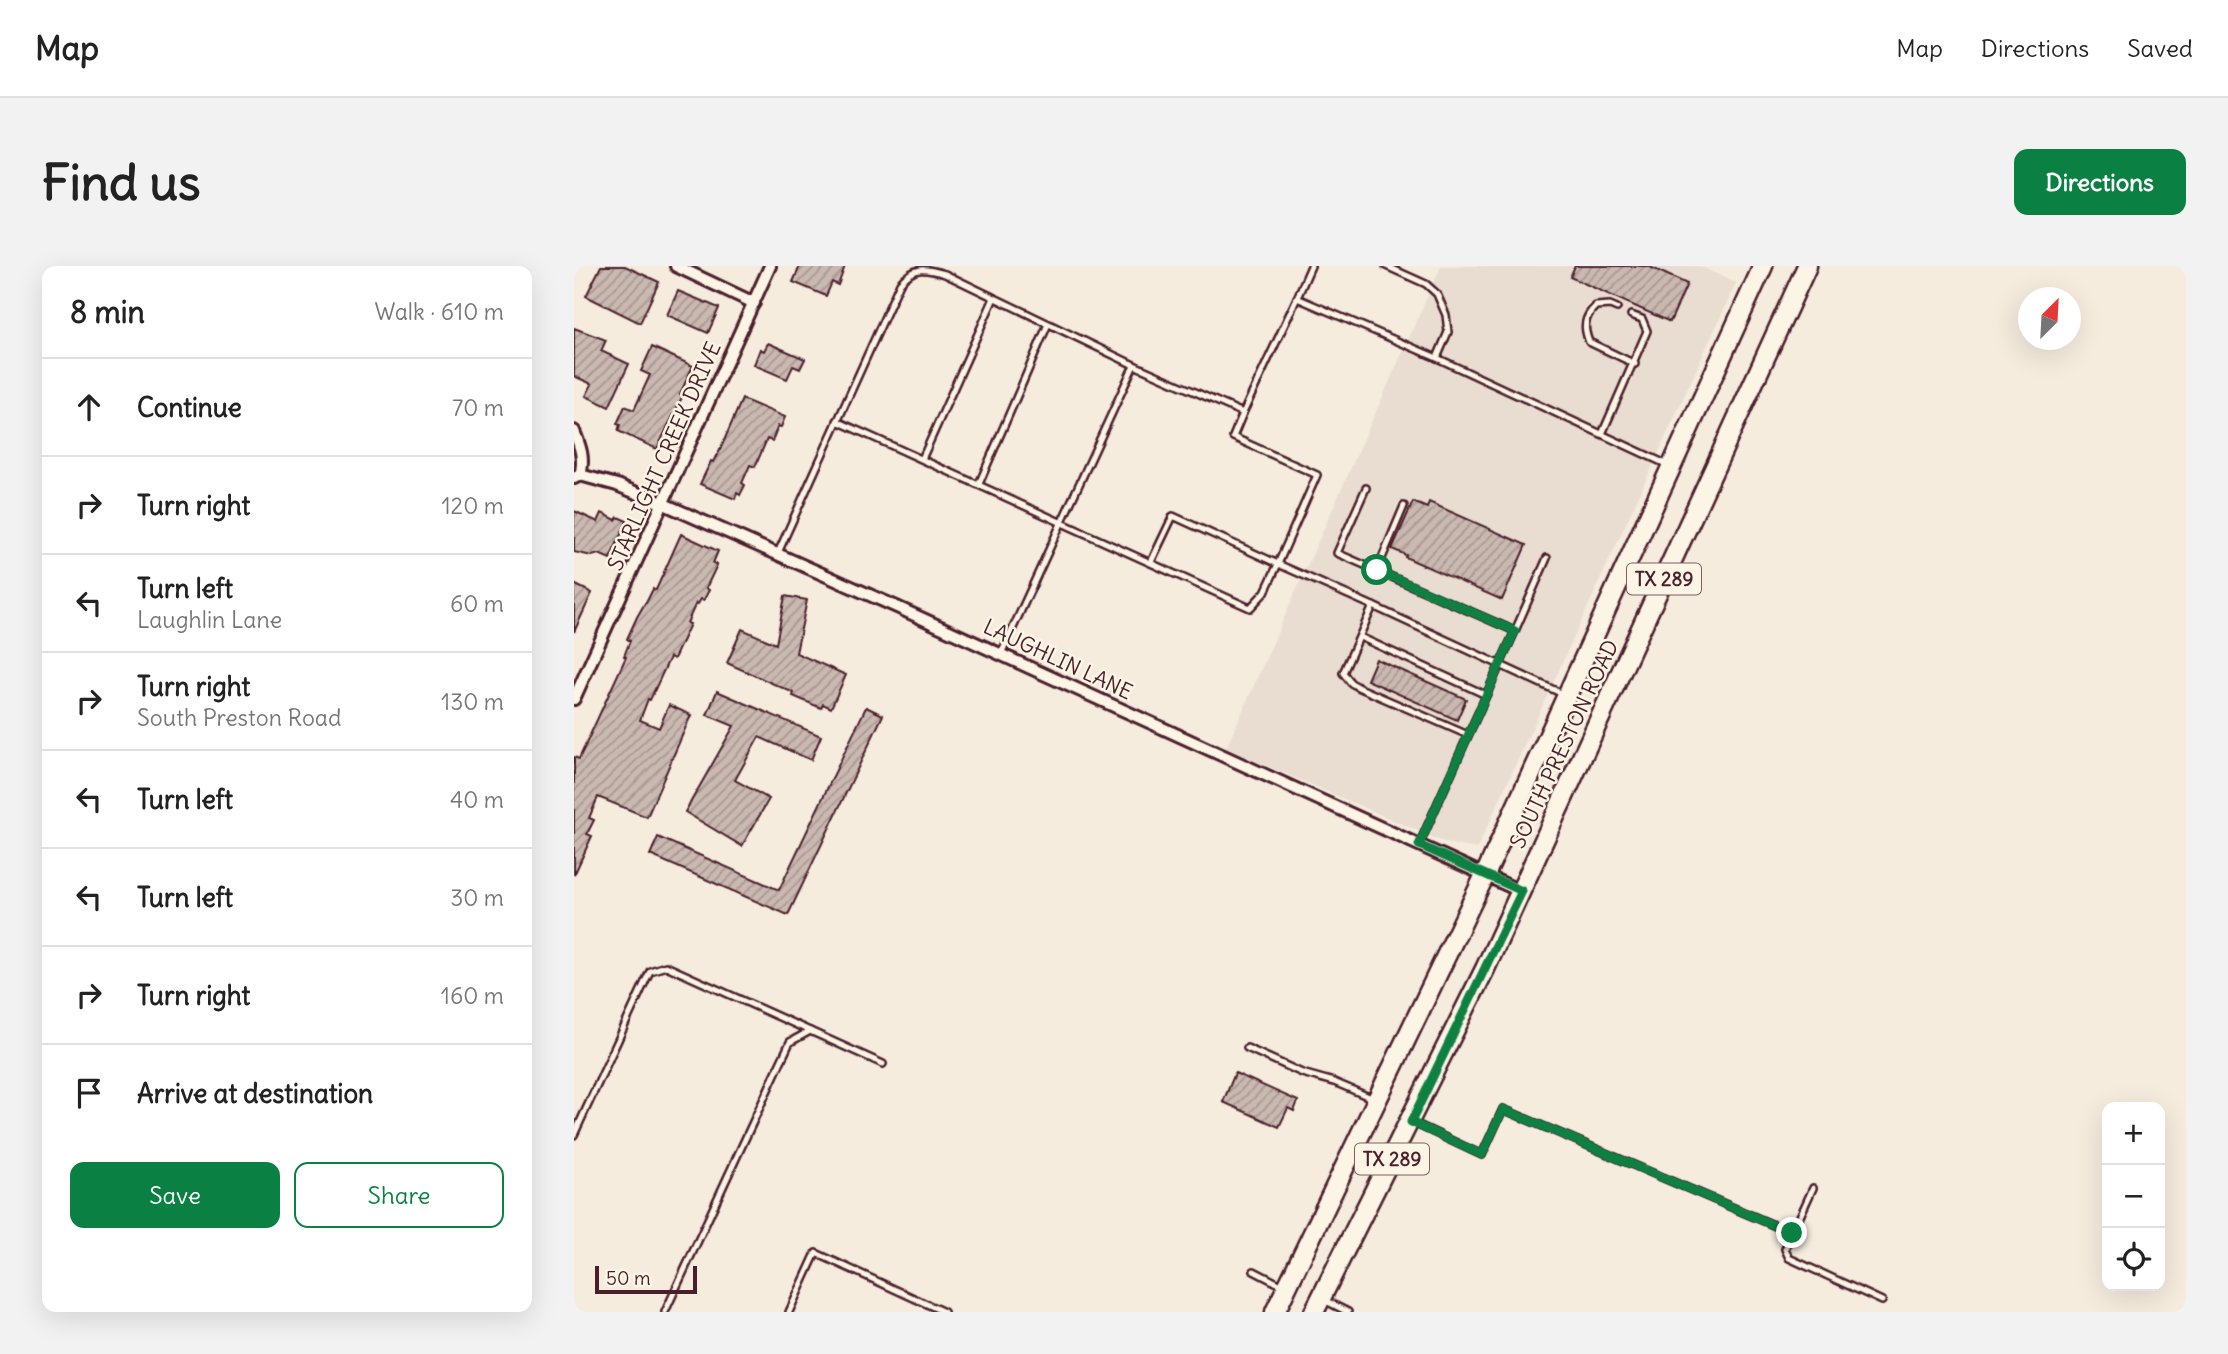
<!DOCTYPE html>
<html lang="en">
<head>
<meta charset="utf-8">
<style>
  :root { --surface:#fff; --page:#f2f2f2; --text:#222; --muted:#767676; --line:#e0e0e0; --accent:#0b8043 }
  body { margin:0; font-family:Delius,sans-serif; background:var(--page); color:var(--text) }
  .controls { position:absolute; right:21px; bottom:21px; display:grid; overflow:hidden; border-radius:14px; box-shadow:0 7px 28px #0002 }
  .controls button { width:63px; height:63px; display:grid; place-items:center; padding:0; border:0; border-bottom:2px solid var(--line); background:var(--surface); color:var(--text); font:35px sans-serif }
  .compass { position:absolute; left:1444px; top:21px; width:63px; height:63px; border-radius:50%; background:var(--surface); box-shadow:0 7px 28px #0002; rotate:24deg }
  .scale { position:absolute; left:21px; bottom:18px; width:102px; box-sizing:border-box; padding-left:7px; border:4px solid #4a1f2b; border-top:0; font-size:19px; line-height:24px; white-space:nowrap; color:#4a1f2b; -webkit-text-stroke:5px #fcf5e5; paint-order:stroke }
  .stop { position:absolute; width:21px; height:21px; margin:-16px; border:5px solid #0b8043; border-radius:50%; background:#fff }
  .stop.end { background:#0b8043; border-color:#fff; box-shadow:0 2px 7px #0008 }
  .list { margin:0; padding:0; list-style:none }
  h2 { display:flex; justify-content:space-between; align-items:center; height:91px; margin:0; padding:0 28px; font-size:30px }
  h2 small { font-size:23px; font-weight:400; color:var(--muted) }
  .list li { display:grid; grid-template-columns:46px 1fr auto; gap:21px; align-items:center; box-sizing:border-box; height:98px; padding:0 28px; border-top:2px solid var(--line) }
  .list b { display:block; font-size:26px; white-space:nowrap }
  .list p { margin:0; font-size:23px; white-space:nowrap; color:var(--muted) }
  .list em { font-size:23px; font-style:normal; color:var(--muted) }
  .actions { display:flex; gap:14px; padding:21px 28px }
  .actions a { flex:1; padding:16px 0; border:2px solid var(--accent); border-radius:14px; text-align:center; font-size:24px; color:var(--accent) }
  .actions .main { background:var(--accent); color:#fff }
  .icon { flex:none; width:38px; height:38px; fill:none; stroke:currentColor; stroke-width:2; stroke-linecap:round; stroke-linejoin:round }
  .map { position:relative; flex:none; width:1612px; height:1046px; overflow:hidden; border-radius:14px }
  header { display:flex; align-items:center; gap:42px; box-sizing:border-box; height:98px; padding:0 35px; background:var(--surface); border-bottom:2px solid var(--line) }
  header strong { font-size:33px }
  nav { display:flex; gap:38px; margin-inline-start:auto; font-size:24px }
  .intro { display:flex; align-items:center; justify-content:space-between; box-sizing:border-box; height:168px; padding:0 42px }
  h1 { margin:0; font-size:49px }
  .button { padding:18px 32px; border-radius:14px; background:var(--accent); color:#fff; font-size:24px; font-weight:700 }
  main { display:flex; gap:42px; padding:0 42px }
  aside { flex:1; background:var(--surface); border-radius:14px; box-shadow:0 7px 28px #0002 }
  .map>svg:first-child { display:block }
  .built { fill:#e8ddd0 }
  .building { fill:url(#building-hatch); stroke:#4a1f2b; stroke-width:2 }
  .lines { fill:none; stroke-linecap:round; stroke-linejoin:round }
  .service-casing { stroke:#4a1f2b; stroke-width:10 }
  .minor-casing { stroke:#4a1f2b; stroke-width:16 }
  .primary-casing { stroke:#4a1f2b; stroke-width:23 }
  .service { stroke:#fcf5e5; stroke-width:5 }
  .minor { stroke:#fcf5e5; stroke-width:10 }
  .primary { stroke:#fcf5e5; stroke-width:18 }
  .route { stroke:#0b8043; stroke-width:9 }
  .labels { text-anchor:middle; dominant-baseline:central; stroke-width:5; stroke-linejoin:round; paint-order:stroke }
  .shield { fill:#fcf5e5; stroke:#7f5f63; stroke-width:2 }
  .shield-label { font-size:19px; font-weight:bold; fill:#4a1f2b }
  .street-label { font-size:21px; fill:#4a1f2b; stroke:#fcf5e5 }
</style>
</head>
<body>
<header>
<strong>Map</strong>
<nav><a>Map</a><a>Directions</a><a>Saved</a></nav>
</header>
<div class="intro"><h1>Find us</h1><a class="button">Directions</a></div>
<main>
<aside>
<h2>8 min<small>Walk · 610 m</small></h2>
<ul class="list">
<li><svg class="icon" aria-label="ahead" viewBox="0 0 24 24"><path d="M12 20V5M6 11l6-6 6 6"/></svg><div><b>Continue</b></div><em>70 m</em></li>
<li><svg class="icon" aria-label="right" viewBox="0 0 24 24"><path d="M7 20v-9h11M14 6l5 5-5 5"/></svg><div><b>Turn right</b></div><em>120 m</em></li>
<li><svg class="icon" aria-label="left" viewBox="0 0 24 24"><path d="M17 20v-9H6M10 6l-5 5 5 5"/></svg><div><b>Turn left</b><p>Laughlin Lane</p></div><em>60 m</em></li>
<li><svg class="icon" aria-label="right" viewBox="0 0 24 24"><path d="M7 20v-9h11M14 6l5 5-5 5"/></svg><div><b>Turn right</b><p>South Preston Road</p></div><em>130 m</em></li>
<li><svg class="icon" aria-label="left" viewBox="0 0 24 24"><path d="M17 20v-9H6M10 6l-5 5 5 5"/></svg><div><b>Turn left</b></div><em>40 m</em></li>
<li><svg class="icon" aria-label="left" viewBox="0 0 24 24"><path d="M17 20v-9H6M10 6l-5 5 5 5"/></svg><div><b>Turn left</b></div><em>30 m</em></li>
<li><svg class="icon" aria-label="right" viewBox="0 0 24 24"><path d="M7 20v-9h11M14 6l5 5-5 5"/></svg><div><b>Turn right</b></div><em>160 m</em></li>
<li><svg class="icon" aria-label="arrive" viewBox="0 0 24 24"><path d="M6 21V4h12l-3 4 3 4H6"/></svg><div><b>Arrive at destination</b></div></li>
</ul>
<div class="actions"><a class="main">Save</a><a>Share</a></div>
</aside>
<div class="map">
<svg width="1612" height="1046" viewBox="0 0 1612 1046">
  <defs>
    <pattern id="building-hatch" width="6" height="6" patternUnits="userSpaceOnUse" patternTransform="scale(1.75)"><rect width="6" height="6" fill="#cab9b1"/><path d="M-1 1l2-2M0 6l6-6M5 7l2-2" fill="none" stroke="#a69690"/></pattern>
  </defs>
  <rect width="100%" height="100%" fill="#f5ecde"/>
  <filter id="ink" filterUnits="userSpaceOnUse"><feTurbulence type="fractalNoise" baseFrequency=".0143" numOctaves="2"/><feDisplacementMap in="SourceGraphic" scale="14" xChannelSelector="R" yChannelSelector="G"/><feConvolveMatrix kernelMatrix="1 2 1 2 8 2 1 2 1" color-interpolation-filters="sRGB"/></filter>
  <g filter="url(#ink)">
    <path class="built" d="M867 0H1125L1162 17 903 583 872 577 652 482Z"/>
    <g class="building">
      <path d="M27 0H51L85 16 66 57 12 30Z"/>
      <path d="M226 0H271L264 19 258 16 252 30 219 16Z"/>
      <path d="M1001 0H1074L1113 18 1096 56 996 11Z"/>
      <path d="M104 25 145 42 134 67 93 49Z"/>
      <path d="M0 62 32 74 27 85 55 98 35 141 12 130 18 118 0 110Z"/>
      <path d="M194 77 231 93 226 103 219 100 213 113 180 99 186 83 190 85Z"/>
      <path d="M78 81 119 100 106 128 109 129 83 183 44 165 46 159 43 158 51 140 60 144 76 109 67 105Z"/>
      <path d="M168 133 211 151 207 161 204 160 198 175 193 173 181 201 176 199 168 217 171 219 166 229 163 227 161 233 126 218 137 195 139 196 142 190 143 191Z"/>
      <path d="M839 236 853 242 855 236 952 279 928 334 831 291 832 289 818 283Z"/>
      <path d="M0 245 24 256 28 247 42 254 44 251 53 255 36 293 25 288 18 290 0 286Z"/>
      <path d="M107 268 144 285 139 297 143 299 132 322 135 324 130 334 127 333 124 338 122 337 113 357 116 358 100 393 96 391 76 434 74 433 66 454 85 462 95 439 117 449 73 551 24 531 15 552 20 554 13 568 18 570 0 609V491L5 493 52 391 50 390 56 375 53 373 63 351 71 337H72L79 323 82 324Z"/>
      <path d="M0 318 18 327 0 366Z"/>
      <path d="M211 330 233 334 222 387 272 409 257 442 249 438 247 442 219 430 220 427 153 397 168 363 202 378Z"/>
      <path d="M802 393 892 433 883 454 793 414Z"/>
      <path d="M143 425 247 470 237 494 185 471 161 514 195 533 168 580 111 546 160 460 133 449Z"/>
      <path d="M292 441 309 449 214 649 76 589 84 571 205 624Z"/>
      <path d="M661 807 724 835 720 845 714 842 705 861 649 836Z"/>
    </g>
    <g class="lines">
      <g class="service-casing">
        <g id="service">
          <path d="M737 0 723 32 863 92 1094 199"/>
          <path d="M812 0 852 18 863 28 872 49 874 66 863 92"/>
          <path d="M1043 42 1036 39 1022 40C1010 51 1009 61 1015 76L1061 98"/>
          <path d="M560 99 669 147 659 171 743 209 704 298 599 250 577 296"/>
          <path d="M669 147 723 32"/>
          <path d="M263 155 676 342 691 326 704 298 799 340"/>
          <path d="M1028 168 1073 65 1068 53 1057 49"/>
          <path d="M348 193 420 32"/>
          <path d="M405 218 474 58"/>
          <path d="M792 222 763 287 941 365 973 292"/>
          <path d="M203 289 326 17C341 0 350 2 371 8L560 99 427 388"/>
          <path d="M803 304 830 240"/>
          <path d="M786 371 912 429"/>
          <path d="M894 469 786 422 777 417 769 407 799 340 991 429"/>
          <path d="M845 579 941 365"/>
          <path d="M673 782 728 807 760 816 800 833"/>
          <path d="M840 857 908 889 929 843 1218 967"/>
          <path d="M0 869 76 705 92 700 236 765"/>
          <path d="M1239 922 1211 983 1215 992 1308 1035"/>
          <path d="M680 1005 711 1021"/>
          <path d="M748 1033 774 1046"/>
          <path d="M91 1046 216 776 236 765 309 798"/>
          <path d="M215 1046 242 987 370 1046"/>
        </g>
      </g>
      <g class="minor-casing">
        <g id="minor">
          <path d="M102 0 180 37"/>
          <path d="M0 165C6 180 11 193 6 209"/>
          <path d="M0 212 6 209 43 219 90 238 325 342 948 626"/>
          <path d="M0 433 196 0"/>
        </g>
      </g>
      <g class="primary-casing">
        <g id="primary">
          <path d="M701 1046 911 609 1189 0"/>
          <path d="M740 1046 911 703 1233 0"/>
        </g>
      </g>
      <use href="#service" class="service"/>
      <use href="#minor" class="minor"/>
      <use href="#primary" class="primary"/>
    </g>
  </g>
  <g class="lines" filter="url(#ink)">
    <path class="route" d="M803 304 941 365 845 579 948 625 837 856 908 889 929 843 1218 967"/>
  </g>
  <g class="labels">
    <g class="shield">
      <rect x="1053" y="297.5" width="74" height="31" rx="5"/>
      <rect x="781" y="877.5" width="74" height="31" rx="5"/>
    </g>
    <g class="shield-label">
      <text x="1090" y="313">TX 289</text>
      <text x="818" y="893">TX 289</text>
    </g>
    <g class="street-label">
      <text transform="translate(90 190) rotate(-66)">STARLIGHT CREEK DRIVE</text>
      <text transform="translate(484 393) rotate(25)">LAUGHLIN LANE</text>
      <text transform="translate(990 478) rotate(-65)">SOUTH PRESTON ROAD</text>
    </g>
  </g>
</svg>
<div class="controls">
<button>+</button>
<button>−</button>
<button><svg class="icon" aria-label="locate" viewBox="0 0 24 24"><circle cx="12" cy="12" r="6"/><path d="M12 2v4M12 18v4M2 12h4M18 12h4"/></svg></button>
</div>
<svg class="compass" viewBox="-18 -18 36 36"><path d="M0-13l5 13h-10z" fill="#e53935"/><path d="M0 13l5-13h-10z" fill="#767676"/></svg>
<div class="scale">50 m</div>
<div class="stop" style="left:803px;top:304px"></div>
<div class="stop end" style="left:1218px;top:967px"></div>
</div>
</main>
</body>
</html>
